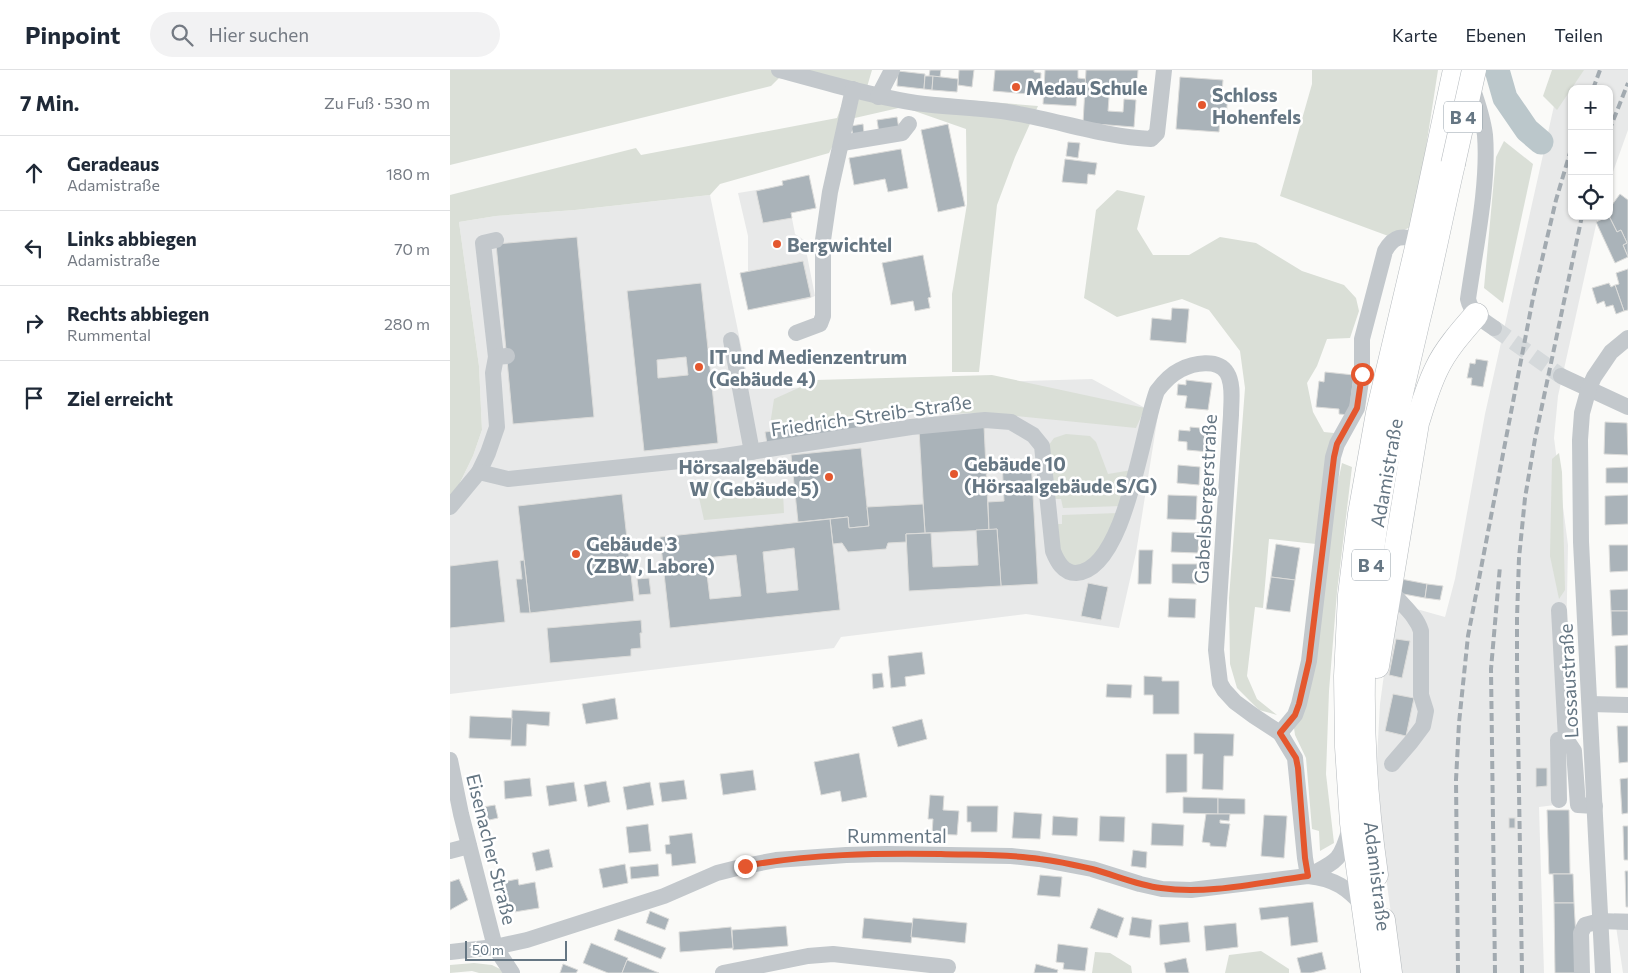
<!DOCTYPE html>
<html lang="de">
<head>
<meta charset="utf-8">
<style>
  :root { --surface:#fff; --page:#f2f2f3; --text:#1f2937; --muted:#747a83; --line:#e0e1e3 }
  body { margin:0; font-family:Commissioner,sans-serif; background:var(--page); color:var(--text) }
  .controls { position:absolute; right:15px; top:15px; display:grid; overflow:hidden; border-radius:10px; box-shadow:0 1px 4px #0004 }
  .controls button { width:45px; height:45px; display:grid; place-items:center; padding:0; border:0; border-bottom:1px solid var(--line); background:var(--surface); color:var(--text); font:25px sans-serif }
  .scale { position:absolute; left:15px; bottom:12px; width:102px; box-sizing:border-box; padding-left:5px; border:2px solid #657683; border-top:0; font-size:14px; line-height:18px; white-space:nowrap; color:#657683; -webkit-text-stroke:4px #fff; paint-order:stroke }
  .stop { position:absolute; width:15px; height:15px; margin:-11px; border:4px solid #e4572e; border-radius:50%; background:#fff }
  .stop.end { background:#e4572e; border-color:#fff; box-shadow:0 1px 5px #0008 }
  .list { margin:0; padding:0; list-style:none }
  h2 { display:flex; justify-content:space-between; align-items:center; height:65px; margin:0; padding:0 20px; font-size:21px }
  h2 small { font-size:16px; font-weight:400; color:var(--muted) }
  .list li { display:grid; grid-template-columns:32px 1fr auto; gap:15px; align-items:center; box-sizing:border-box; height:75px; padding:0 20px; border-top:1px solid var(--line) }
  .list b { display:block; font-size:19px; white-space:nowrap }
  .list p { margin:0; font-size:16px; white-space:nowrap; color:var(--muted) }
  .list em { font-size:16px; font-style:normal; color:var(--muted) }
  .icon { flex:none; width:28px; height:28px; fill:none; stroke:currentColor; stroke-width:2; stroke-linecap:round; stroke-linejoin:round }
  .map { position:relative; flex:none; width:1178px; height:903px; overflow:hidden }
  header { display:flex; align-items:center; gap:30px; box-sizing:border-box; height:70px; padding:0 25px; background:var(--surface); border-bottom:1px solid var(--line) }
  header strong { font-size:24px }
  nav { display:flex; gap:28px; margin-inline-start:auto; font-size:18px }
  .search { width:350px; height:45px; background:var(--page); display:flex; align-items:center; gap:12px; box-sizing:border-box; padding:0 18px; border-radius:28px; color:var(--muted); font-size:19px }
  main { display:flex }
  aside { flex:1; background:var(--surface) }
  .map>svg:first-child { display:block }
  .built { fill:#e8e9e9 }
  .green { fill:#dadfd7 }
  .water { fill:#bbc7cb }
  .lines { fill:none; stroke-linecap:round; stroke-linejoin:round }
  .river { stroke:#bbc7cb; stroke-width:25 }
  .building { fill:#aab3b9; stroke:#dcdcda; fill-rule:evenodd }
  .minor-tunnel { stroke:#d5d9db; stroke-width:16; stroke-dasharray:16 8; stroke-linecap:butt }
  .highway-casing { stroke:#b4b9bd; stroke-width:25 }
  .minor { stroke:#c3c8cc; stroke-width:16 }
  .highway { stroke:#fff; stroke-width:24 }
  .rail { stroke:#a2aab0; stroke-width:4; stroke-dasharray:8 4; stroke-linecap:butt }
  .highway-bridge-casing { stroke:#b4b9bd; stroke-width:25; stroke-linecap:butt }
  .highway-bridge { stroke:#fff; stroke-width:24 }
  .route { stroke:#e4572e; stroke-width:6 }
  .poi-dot { fill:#e4572e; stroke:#fff; stroke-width:2 }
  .labels { text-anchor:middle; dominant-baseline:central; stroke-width:5; stroke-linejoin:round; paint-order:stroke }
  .shield { fill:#fff; stroke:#939fa8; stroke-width:1 }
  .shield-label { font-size:18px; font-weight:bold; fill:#657683 }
  .poi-label { font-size:19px; font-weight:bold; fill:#657683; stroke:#fff; text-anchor:start }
  .street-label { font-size:19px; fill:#657683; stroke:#fff }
</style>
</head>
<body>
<header>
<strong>Pinpoint</strong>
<div class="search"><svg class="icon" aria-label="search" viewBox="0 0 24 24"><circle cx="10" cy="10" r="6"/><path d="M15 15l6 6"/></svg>Hier suchen</div>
<nav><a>Karte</a><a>Ebenen</a><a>Teilen</a></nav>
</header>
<main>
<aside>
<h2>7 Min.<small>Zu Fuß · 530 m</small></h2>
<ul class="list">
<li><svg class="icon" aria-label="ahead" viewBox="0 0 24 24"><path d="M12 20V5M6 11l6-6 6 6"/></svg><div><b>Geradeaus</b><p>Adamistraße</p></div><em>180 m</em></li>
<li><svg class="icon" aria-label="left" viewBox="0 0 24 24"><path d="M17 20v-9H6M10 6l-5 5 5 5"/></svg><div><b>Links abbiegen</b><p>Adamistraße</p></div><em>70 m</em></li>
<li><svg class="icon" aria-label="right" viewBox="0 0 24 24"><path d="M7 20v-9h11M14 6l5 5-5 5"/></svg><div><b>Rechts abbiegen</b><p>Rummental</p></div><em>280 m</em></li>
<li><svg class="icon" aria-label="arrive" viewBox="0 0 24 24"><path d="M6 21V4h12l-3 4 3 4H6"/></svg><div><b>Ziel erreicht</b></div></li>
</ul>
</aside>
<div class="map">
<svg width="1178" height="903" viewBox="0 0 1178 903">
  <rect width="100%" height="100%" fill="#fafaf8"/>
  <g class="built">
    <path d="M1112 0H1178V60L1159 113V19H1122V146H1148L1108 326 1104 368 1118 475 1113 734 1089 737 1094 903H949L934 792 927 688 930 634 943 538H963L995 547 1005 509 1035 344Z"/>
    <path d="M359 105 366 138 341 143 345 164 354 170 365 226 358 229 298 240 290 203 298 201V166L288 123 332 116V111Z"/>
    <path d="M260 125 300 319 642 309 708 345 686 483 669 558 576 544 391 567 384 578 0 624V430L3 427 23 386 32 360 29 296 9 152 46 146 125 140Z"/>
    <path d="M1164 843H1178V903H1173Z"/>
  </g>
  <g class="green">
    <path d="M0 0H422L417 17 443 24 588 36 565 87 547 135 529 302H502V224L517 134 516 59 453 37 396 50 379 83 270 114 260 125 125 140 46 146 9 152 29 296 32 360 23 386 3 427 0 430V125L186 78 191 85 387 48 396 23 331 6 321 16 0 95Z"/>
    <path d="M862 0H988L964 155 941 167 830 126 862 14Z"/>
    <path d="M1102 0H1134L1107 40 1093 26Z"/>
    <path d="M1054 71 1083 94 1053 233 1034 218 1046 87Z"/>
    <path d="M667 120 695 126 687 159 703 185H739L770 167 806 173 852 201 894 215 906 228 909 241 900 268 877 269 867 296 857 313 863 342 874 362 884 363 866 474 819 469 813 538 805 537 797 606 807 629 827 645 809 640 787 618 780 594 779 528 795 318 790 281 759 240 732 229 667 247 634 228 646 140Z"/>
    <path d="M542 305 695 338 686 358 535 343 422 345 320 355 324 329 366 310Z"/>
    <path d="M616 364 640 366 646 372 658 404 682 400 672 436 613 438 611 429H602L596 379 604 368Z"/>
    <path d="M1109 383 1112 402 1115 520 1109 529 1100 486 1102 389Z"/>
    <path d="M892 393 902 397 887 522 879 621 876 704 884 773 870 781 869 761 862 759 856 688 845 665 844 658 881 444Z"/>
    <path d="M249 412 289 417V423L305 424 306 419 333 422 334 443 254 450 246 414Z"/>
    <path d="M668 443 645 488 625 499 608 485 604 454H612V445Z"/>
    <path d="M811 881 839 899V903H775L779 885Z"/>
    <path d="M645 882 660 883 681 896 682 903H642Z"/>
    <path d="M24 893 42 895 56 902 55 903H29L22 901 0 903V895Z"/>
  </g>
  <path class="water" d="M1040 0H1053L1056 14 1062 24 1060 25C1065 36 1072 40 1078 50L1068 55 1052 29 1050 30 1039 5Z"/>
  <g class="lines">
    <path class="river" d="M1047 0 1055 28 1077 60 1091 72"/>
  </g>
  <g class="building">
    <path d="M480 0H491L490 7 479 6Z"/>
    <path d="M509 0H524L522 17 508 15Z"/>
    <path d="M545 0H584V2L591 3 590 25 543 21Z"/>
    <path d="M595 0H628V8L636 9 635 14H628L626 36 593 34Z"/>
    <path d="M636 0H688L687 15 660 13 658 41 673 42 674 29 686 30 684 57 633 53Z"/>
    <path d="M448 1 475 4 474 19 447 16Z"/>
    <path d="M475 6H483L482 20 474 19Z"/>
    <path d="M483 6 508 9 507 22 482 20Z"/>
    <path d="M730 7 773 10 772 22 778 23 776 49 770 48 769 62 726 59Z"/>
    <path d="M447 47 449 59 429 63 427 50Z"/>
    <path d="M413 54 414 63 403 65 401 56Z"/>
    <path d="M498 54 515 136 488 142 471 60Z"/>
    <path d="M618 72 630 73 628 88 616 86Z"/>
    <path d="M451 79 458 118 438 122 435 109 404 115 399 88Z"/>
    <path d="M615 89 647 93 645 105 638 104 637 114 612 112Z"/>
    <path d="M359 105 366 138 341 143 342 148 313 153 306 121 333 115 332 111Z"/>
    <path d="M1170 124 1178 130V187L1173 175 1177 173 1171 160 1167 162 1159 146V139Z"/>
    <path d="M1159 146 1167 162 1171 160 1177 173 1173 175 1178 187 1165 193 1146 152Z"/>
    <path d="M127 167 144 347 63 354 46 174Z"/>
    <path d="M473 185 481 227 478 228 480 238 465 241 463 231 441 235 432 193Z"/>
    <path d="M353 191 361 227 298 240 290 203Z"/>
    <path d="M1178 199V240L1174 241 1165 215 1169 214 1166 203Z"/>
    <path d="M251 213 268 373 194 381 177 221ZM236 287 238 305 208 308 207 290Z"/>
    <path d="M1159 213 1161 217 1165 215 1174 241 1166 244 1163 235 1156 237 1154 231 1147 234 1142 218Z"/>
    <path d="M722 238 739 239 736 273 700 270 702 248 721 250Z"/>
    <path d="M1026 289 1038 291 1033 317 1021 315 1022 308H1017L1020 293 1025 294Z"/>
    <path d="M875 302 904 305 899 345 889 344V339L866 337 869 311 874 312Z"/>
    <path d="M736 310 762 313 758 340 735 338 737 326 727 325 728 314 736 315Z"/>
    <path d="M413 349 414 360 317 374 315 362Z"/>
    <path d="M1155 352 1177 353 1178 385 1154 384Z"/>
    <path d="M534 356 539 460 475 463 469 360Z"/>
    <path d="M740 357 761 359 759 382 737 380V372L728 371 729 360 740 361Z"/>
    <path d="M411 378 419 456 399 458 398 447 348 452 341 385Z"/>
    <path d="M581 389 588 514 551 516 547 459 539 460 538 432 554 431 552 391Z"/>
    <path d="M728 395 750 397 749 415 727 413Z"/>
    <path d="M1178 397V413H1156V398Z"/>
    <path d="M172 424 184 531 80 543 68 436Z"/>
    <path d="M718 425 747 426 746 450 717 449Z"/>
    <path d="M1178 425V454L1155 455V426Z"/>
    <path d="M473 434 475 463 456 464V472L438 473 436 479 398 482 392 473 383 474 380 449 398 447 399 458 419 456 417 437Z"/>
    <path d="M380 449 390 540 220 558 210 467ZM344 478 348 520 317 523 313 482ZM286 485 291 526 260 529 255 488Z"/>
    <path d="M547 459 551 516 459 521 456 464 481 463 483 497 528 495 526 460Z"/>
    <path d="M722 462 749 463 748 483 721 482Z"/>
    <path d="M211 470V475L178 478V472Z"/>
    <path d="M826 474 850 478 845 510 821 507Z"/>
    <path d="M1159 475H1178V501L1160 502Z"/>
    <path d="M689 480H703L701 514H688Z"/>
    <path d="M48 490 55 552 0 558V496Z"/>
    <path d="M74 490 80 543H70L66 509H72L70 491Z"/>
    <path d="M722 494H747V514L722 513Z"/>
    <path d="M821 507 845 510 840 542 816 539Z"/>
    <path d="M199 508 201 524 189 525 187 509Z"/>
    <path d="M951 509 977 514 975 528 948 523Z"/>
    <path d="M638 513 658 517 651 550 631 546Z"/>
    <path d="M977 514 993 516 990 530 975 528Z"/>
    <path d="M1178 519V541H1161L1160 520Z"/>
    <path d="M719 528 746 529 745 548 718 547Z"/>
    <path d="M1161 541H1178V565L1162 566Z"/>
    <path d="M191 550 192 563H190L191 578 181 579V586L100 593 97 558Z"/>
    <path d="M946 569 960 571 952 608 939 605Z"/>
    <path d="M1178 575V618H1166L1165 576Z"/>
    <path d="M472 582 475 604 455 607 456 616 441 618 438 586Z"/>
    <path d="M432 603 434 617 423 619 422 604Z"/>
    <path d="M694 606 712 607V611H729V644H703V625H694Z"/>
    <path d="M657 614 682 615 681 628 656 627Z"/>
    <path d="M943 624 964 628 956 666 935 661Z"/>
    <path d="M165 628 168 649 136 654 132 634Z"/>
    <path d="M62 640 100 642 99 656 77 654 76 676H61Z"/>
    <path d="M20 646 62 648 61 670 19 668Z"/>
    <path d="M472 649 477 669 448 677 442 657Z"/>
    <path d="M1167 656H1178V692L1169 693Z"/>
    <path d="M744 663 784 664 783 686H774L773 720 752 719 753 684H744Z"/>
    <path d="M409 683 417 727 392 732 390 721 371 725 364 692Z"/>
    <path d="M716 684H737V722L716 723Z"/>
    <path d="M1086 698H1097V716L1086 717Z"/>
    <path d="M303 700 306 720 273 725 270 704Z"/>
    <path d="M80 708 82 726 55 729 54 711Z"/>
    <path d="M1178 708V743L1172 744 1170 709Z"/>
    <path d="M234 710 237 729 212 732 209 713Z"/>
    <path d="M156 711 160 732 138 737 134 715Z"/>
    <path d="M124 712 127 731 99 736 96 716Z"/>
    <path d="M200 712 204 735 177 740 173 717Z"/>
    <path d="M480 725 494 726 493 740 509 741 507 765 482 764 483 749H478Z"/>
    <path d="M733 727 768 728V744L733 743Z"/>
    <path d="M768 728 795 729V744H768Z"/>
    <path d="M45 735 48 748 35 751 33 737Z"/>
    <path d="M517 736H548L547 762H521V752H517Z"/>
    <path d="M1097 740H1119L1120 804H1099Z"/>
    <path d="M564 742 592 744 590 769 562 768Z"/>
    <path d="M756 744H780L779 751 770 750V753L780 754 776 777 760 776V773L752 772Z"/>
    <path d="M814 745 837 746 834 788 811 786Z"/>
    <path d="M603 746 628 748 627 766 602 765Z"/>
    <path d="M650 746 675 747 674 772 649 771Z"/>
    <rect x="1059" y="748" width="6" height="10"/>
    <path d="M702 753 734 755 733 776 701 775Z"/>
    <path d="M198 754 201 781 179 783 176 757Z"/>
    <path d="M1173 756H1178V790H1174Z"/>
    <path d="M242 763 246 793 222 796 221 784H216L215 775 220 774 219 766Z"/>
    <path d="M99 779 103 797 86 801 82 783Z"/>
    <path d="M683 780 697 782 696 798 681 796Z"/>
    <path d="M175 794 178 813 153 818 149 799Z"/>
    <path d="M208 794 209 806 181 809 180 797Z"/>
    <path d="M1175 801H1178V837H1176Z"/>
    <path d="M1103 804H1123L1124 833H1104Z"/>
    <path d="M590 805 612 807 610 827 587 825Z"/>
    <path d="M9 809 18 830 0 840V812Z"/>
    <path d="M68 809 69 815 85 812 89 838 52 844 47 813Z"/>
    <path d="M863 832 868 872 841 876 838 847 811 850 809 838Z"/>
    <path d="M1104 833H1124L1128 903H1105Z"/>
    <path d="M648 838 674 848 667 868 640 858Z"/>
    <path d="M200 841 219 849 215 860 196 853Z"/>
    <path d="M682 847 702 850 700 868 679 865Z"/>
    <path d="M414 848 463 853 461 873 412 868Z"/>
    <path d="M463 848 517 853 515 873 461 867Z"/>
    <path d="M738 852 740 872 710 875 709 855Z"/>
    <path d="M786 853 788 877 756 881 754 856Z"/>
    <path d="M336 856 338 876 283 880 282 860Z"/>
    <path d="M281 857 283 878 230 882 229 862Z"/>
    <path d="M168 859 216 878 211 889 164 870Z"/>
    <path d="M141 873 178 888 172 903H158L133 893Z"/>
    <path d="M608 874 638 878 635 901 613 899 614 893 606 892Z"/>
    <path d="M872 882 876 899 861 903H851L847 888Z"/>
    <path d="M736 888 739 903H716L714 893Z"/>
    <path d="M177 890 209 903H172Z"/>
    <path d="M113 894 128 900 126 903H110Z"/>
    <path d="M586 894 608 900 607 903H584Z"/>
  </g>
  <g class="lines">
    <path class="minor-tunnel" d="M1044 258 1111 306"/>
    <g class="highway-casing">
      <g id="highway">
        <path d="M927 596 967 353C973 334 978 316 987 298 996 279 1012 261 1026 245"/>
        <path d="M926 805C909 687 908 564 927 446 937 380 953 315 968 250 981 198 991 146 1003 94"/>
        <path d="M933 850 940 903"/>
        <path d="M923 903 902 753 897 677 896 606 900 525 910 444 928 343 969 169 1005 0"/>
      </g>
    </g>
    <g class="minor">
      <path d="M329 0C375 12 420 26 466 33 500 38 536 37 569 44 613 52 656 67 701 69L707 63 714 0"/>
      <path d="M1022 17C1027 31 1033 49 1035 65 1039 115 1025 179 1018 229 1021 243 1032 250 1044 258"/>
      <path d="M428 27 442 0"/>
      <path d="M392 73 452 63 459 54"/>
      <path d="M46 170 33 173 46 287"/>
      <path d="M346 263 370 254 373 246V170L380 122 403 19"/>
      <path d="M281 270 302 382"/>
      <path d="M1111 306 1178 337"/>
      <path d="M29 402 38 383 47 357 43 303 46 287 57 286"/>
      <path d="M0 437 29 402 58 409 268 387 461 357 535 350 561 352 583 365 592 376 603 481C607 491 613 503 626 503 676 500 692 359 707 321 713 313 720 305 730 300 743 293 768 288 777 303 784 314 781 333 781 345L766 580 770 613 774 620 785 632 804 646 830 663 845 688 855 788 858 806"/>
      <path d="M939 518C949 533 966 544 971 561V625L976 641 973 656 961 672 942 694"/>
      <path d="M1109 540 1116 669 1124 681 1128 735 1145 736"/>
      <path d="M1140 634 1178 635"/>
      <path d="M830 663 845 645 849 634 859 591 883 387 887 374 907 338 912 304V269L935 181C944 165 951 166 969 169"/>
      <path d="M0 690 11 744 45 877 62 903"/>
      <path d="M1109 730 1108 670 1116 669"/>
      <path d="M0 781 19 776"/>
      <path d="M858 806C888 791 891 790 900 758"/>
      <path d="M0 882 45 877 77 870 214 826 267 803 295 796 326 790 396 785 437 784 561 786 589 789 642 799 690 814 712 819 741 820 858 806C886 809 897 818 915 837"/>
      <path d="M273 903 358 886 383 884 498 897"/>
      <path d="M1132 903 1131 863 1135 855 1150 851 1178 852"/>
      <path d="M1153 903 1131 472 1130 370 1132 343 1139 318 1144 307 1161 282 1178 268"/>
    </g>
    <use href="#highway" class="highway"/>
    <g class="rail">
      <path d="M1143 19 1150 0"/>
      <path d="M1159 61 1178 13"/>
      <path d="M1008 903 1006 710 1009 653 1018 566 1083 228 1106 130 1122 76"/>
      <path d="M1045 903 1041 599 1050 496"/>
      <path d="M1072 903 1067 599V548L1069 488 1075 428 1085 369 1132 146"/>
    </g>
    <g class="highway-bridge-casing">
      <path id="highway-bridge" d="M1003 94 1024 0"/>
    </g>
    <use href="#highway-bridge" class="highway-bridge"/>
  </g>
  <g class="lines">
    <path class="route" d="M295 796C360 784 425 783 491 784 524 785 558 784 590 789 607 791 625 795 642 799 665 805 687 815 711 818 758 825 812 812 858 806L855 788 848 698 846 688 830 663 845 645 849 634 859 591 884 387 887 374 907 338 912 304"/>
  </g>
  <g class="poi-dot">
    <circle cx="566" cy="17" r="5"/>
    <circle cx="752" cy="35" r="5"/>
    <circle cx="327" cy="174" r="5"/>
    <circle cx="249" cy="297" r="5"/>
    <circle cx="504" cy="404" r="5"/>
    <circle cx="379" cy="407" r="5"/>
    <circle cx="126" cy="484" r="5"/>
  </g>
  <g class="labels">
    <g class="shield">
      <rect x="994" y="31.5" width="38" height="31" rx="4"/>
      <rect x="902" y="479.5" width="38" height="31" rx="4"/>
    </g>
    <g class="shield-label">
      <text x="1013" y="47">B 4</text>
      <text x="921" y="495">B 4</text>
    </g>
    <g class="poi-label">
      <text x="576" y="17">Medau Schule</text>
      <text x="762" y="24">Schloss<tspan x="762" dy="22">Hohenfels</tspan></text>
      <text x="337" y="174">Bergwichtel</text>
      <text x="259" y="286">IT und Medienzentrum<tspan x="259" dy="22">(Gebäude 4)</tspan></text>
      <text x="514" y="393">Gebäude 10<tspan x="514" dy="22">(Hörsaalgebäude S/G)</tspan></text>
      <text x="369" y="396" text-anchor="end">Hörsaalgebäude<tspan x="369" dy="22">W (Gebäude 5)</tspan></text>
      <text x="136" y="473">Gebäude 3<tspan x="136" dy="22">(ZBW, Labore)</tspan></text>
    </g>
    <g class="street-label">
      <text transform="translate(421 345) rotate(-8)">Friedrich-Streib-Straße</text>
      <text transform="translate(936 403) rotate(-80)">Adamistraße</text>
      <text transform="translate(755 429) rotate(-87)">Gabelsbergerstraße</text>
      <text transform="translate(1118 611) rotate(-93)">Lossaustraße</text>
      <text x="447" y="765">Rummental</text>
      <text transform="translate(42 779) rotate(76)">Eisenacher Straße</text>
      <text transform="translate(928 806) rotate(83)">Adamistraße</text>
    </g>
  </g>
</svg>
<div class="controls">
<button>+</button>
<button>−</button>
<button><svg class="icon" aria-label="locate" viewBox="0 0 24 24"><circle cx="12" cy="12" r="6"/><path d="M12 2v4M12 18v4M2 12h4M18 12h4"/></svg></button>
</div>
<div class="scale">50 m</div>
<div class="stop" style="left:912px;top:304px"></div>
<div class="stop end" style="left:295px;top:796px"></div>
</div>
</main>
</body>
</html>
